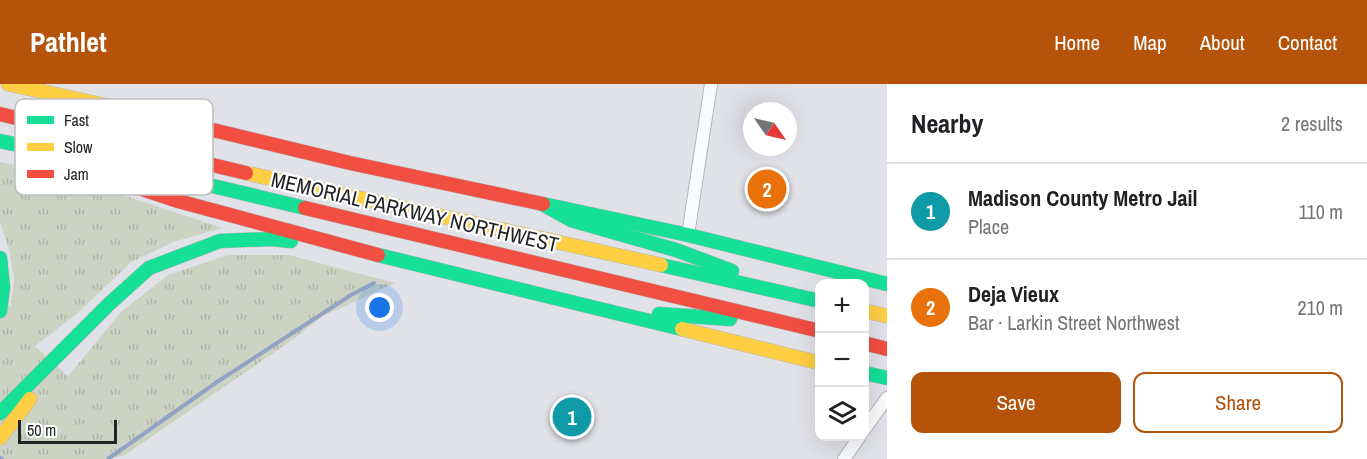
<!DOCTYPE html>
<html lang="en">
<head>
<meta charset="utf-8">
<style>
  :root { --surface:#fff; --page:#f6f6f6; --text:#202124; --muted:#757577; --line:#e0e0e0; --accent:#b45309 }
  body { margin:0; font-family:"Archivo Narrow",sans-serif; background:var(--page); color:var(--text) }
  .controls { position:absolute; right:18px; bottom:18px; display:grid; overflow:hidden; border-radius:12px; box-shadow:0 6px 24px #0002 }
  .controls button { width:54px; height:54px; display:grid; place-items:center; padding:0; border:0; border-bottom:2px solid var(--line); background:var(--surface); color:var(--text); font:30px sans-serif }
  .compass { position:absolute; left:743px; top:18px; width:54px; height:54px; border-radius:50%; background:var(--surface); box-shadow:0 6px 24px #0002; rotate:124deg }
  .scale { position:absolute; left:18px; bottom:15px; width:99px; box-sizing:border-box; padding-left:6px; border:3px solid #222428; border-top:0; font-size:16px; line-height:21px; white-space:nowrap; color:#222428; -webkit-text-stroke:4px #fff; paint-order:stroke }
  .you { position:absolute; left:380px; top:224px; width:21px; height:21px; margin:-15px; border:4px solid #fff; border-radius:50%; background:#1a73e8; box-shadow:0 0 0 9px #1a73e833 }
  .badge { display:grid; place-items:center; width:39px; height:39px; border-radius:50%; background:var(--accent); color:#fff; font-size:20px; font-weight:700 }
  .pin { position:absolute; translate:-50% -50%; border:3px solid #fff; box-shadow:0 2px 6px #0006 }
  .list { margin:0; padding:0; list-style:none }
  h2 { display:flex; justify-content:space-between; align-items:center; height:78px; margin:0; padding:0 24px; font-size:26px }
  h2 small { font-size:20px; font-weight:400; color:var(--muted) }
  .list li { display:grid; grid-template-columns:39px 1fr auto; gap:18px; align-items:center; box-sizing:border-box; height:96px; padding:0 24px; border-top:2px solid var(--line) }
  .list b { display:block; font-size:22px; white-space:nowrap }
  .list p { margin:0; font-size:20px; white-space:nowrap; color:var(--muted) }
  .list em { font-size:20px; font-style:normal; color:var(--muted) }
  .actions { display:flex; gap:12px; padding:18px 24px }
  .actions a { flex:1; padding:14px 0; border:2px solid var(--accent); border-radius:12px; text-align:center; font-size:21px; color:var(--accent) }
  .actions .main { background:var(--accent); color:#fff }
  .icon { flex:none; width:33px; height:33px; fill:none; stroke:currentColor; stroke-width:2; stroke-linecap:round; stroke-linejoin:round }
  .map { position:relative; flex:none; width:887px; height:375px; overflow:hidden }
  header { display:flex; align-items:center; gap:36px; box-sizing:border-box; height:84px; padding:0 30px; background:var(--accent); color:#fff }
  header strong { font-size:28px }
  nav { display:flex; gap:33px; margin-inline-start:auto; font-size:21px }
  main { display:flex }
  aside { flex:1; background:var(--surface) }
  .map>svg:first-child { display:block }
  .grass { fill:url(#grass-tufts) }
  .lines { fill:none; stroke-linecap:round; stroke-linejoin:round }
  .stream { stroke:#92a3c6; stroke-width:4 }
  .street-casing { stroke:#b2b4b9; stroke-width:14 }
  .fast-casing { stroke:#b2b4b9; stroke-width:15 }
  .slow-casing { stroke:#b2b4b9; stroke-width:15 }
  .jam-casing { stroke:#b2b4b9; stroke-width:15 }
  .street { stroke:#fafbfc; stroke-width:12 }
  .fast { stroke:#16e098; stroke-width:14 }
  .slow { stroke:#ffcf43; stroke-width:14 }
  .jam { stroke:#f24e42; stroke-width:14 }
  .labels { text-anchor:middle; dominant-baseline:central; stroke-width:4.5; stroke-linejoin:round; paint-order:stroke }
  .street-label { font-size:21px; fill:#222428; stroke:#fff }
  .key { fill:#fff; stroke:#bdbdbe; stroke-width:1.5 }
  .key-label { font-size:16px; fill:#222428 }
</style>
</head>
<body>
<header>
<strong>Pathlet</strong>
<nav><a>Home</a><a>Map</a><a>About</a><a>Contact</a></nav>
</header>
<main>
<div class="map">
<svg width="887" height="375" viewBox="0 0 887 375">
  <defs>
    <pattern id="grass-tufts" width="24" height="20" patternUnits="userSpaceOnUse" patternTransform="scale(1.5)"><rect width="24" height="20" fill="#ccd3c2"/><path d="M3 7l-1-3M5 7V3M7 7l1-3M15 17l-1-3M17 17v-4M19 17l1-3" fill="none" stroke="#afb5a7"/></pattern>
  </defs>
  <rect width="100%" height="100%" fill="#e0e2e8"/>
  <path class="grass" d="M0 78 58 90 223 144 173 158 130 179 79 228 35 262 68 292 121 228 168 191 228 171H289L395 199 323 232 285 261 125 371 110 375H0V220L11 222 14 194 9 166 0 138Z"/>
  <g class="lines">
    <g class="stream">
      <path d="M0 374 2 375"/>
      <path d="M108 375 217 298 351 211 374 199"/>
    </g>
    <g class="street-casing">
      <g id="street">
        <path d="M688 151 711 0"/>
        <path d="M864 346 887 314"/>
        <path d="M844 375 860 352"/>
      </g>
    </g>
    <g class="fast-casing">
      <g id="fast">
        <path d="M0 57 196 98 305 124"/>
        <path d="M543 120 688 151 887 200"/>
        <path d="M544 121 571 136 676 166 732 187"/>
        <path d="M378 171 682 245"/>
        <path d="M0 174 3 203 0 227"/>
        <path d="M661 181 820 217"/>
        <path d="M659 230 730 235"/>
        <path d="M864 289 887 294"/>
        <path d="M0 329 108 221 149 184 220 157 272 155 291 157"/>
      </g>
    </g>
    <g class="slow-casing">
      <g id="slow">
        <path d="M8 0 163 34"/>
        <path d="M246 89 661 181"/>
        <path d="M864 227 887 232"/>
        <path d="M682 245 820 279"/>
        <path d="M0 354 30 315"/>
      </g>
    </g>
    <g class="jam-casing">
      <g id="jam">
        <path d="M0 30 246 89"/>
        <path d="M163 34 350 79 543 120"/>
        <path d="M93 85 124 99 178 117 378 171"/>
        <path d="M305 124 820 247"/>
        <path d="M864 259 887 265"/>
      </g>
    </g>
    <use href="#street" class="street"/>
    <use href="#fast" class="fast"/>
    <use href="#slow" class="slow"/>
    <use href="#jam" class="jam"/>
  </g>
  <g class="labels">
    <g class="street-label">
      <text transform="translate(415 128) rotate(13)">MEMORIAL PARKWAY NORTHWEST</text>
    </g>
  </g>
  <rect x="15" y="15" width="198" height="96" rx="9" class="key"/>
  <rect x="27" y="32" width="27" height="8" fill="#16e098"/>
  <rect x="27" y="59" width="27" height="8" fill="#ffcf43"/>
  <rect x="27" y="86" width="27" height="8" fill="#f24e42"/>
  <g class="key-label">
    <text x="64" y="42">Fast</text>
    <text x="64" y="69">Slow</text>
    <text x="64" y="96">Jam</text>
  </g>
</svg>
<div class="controls">
<button>+</button>
<button>−</button>
<button><svg class="icon" aria-label="layers" viewBox="0 0 24 24"><path d="M12 4l9 5-9 5-9-5zM3 14l9 5 9-5"/></svg></button>
</div>
<svg class="compass" viewBox="-18 -18 36 36"><path d="M0-13l5 13h-10z" fill="#e53935"/><path d="M0 13l5-13h-10z" fill="#757577"/></svg>
<div class="scale">50 m</div>
<div class="you"></div>
<div class="pin badge" style="left:572px;top:333px;background:#0f9aa8">1</div>
<div class="pin badge" style="left:767px;top:105px;background:#e8710a">2</div>
</div>
<aside>
<h2>Nearby<small>2 results</small></h2>
<ul class="list">
<li><span class="badge" style="background:#0f9aa8">1</span><div><b>Madison County Metro Jail</b><p>Place</p></div><em>110 m</em></li>
<li><span class="badge" style="background:#e8710a">2</span><div><b>Deja Vieux</b><p>Bar · Larkin Street Northwest</p></div><em>210 m</em></li>
</ul>
<div class="actions"><a class="main">Save</a><a>Share</a></div>
</aside>
</main>
</body>
</html>
